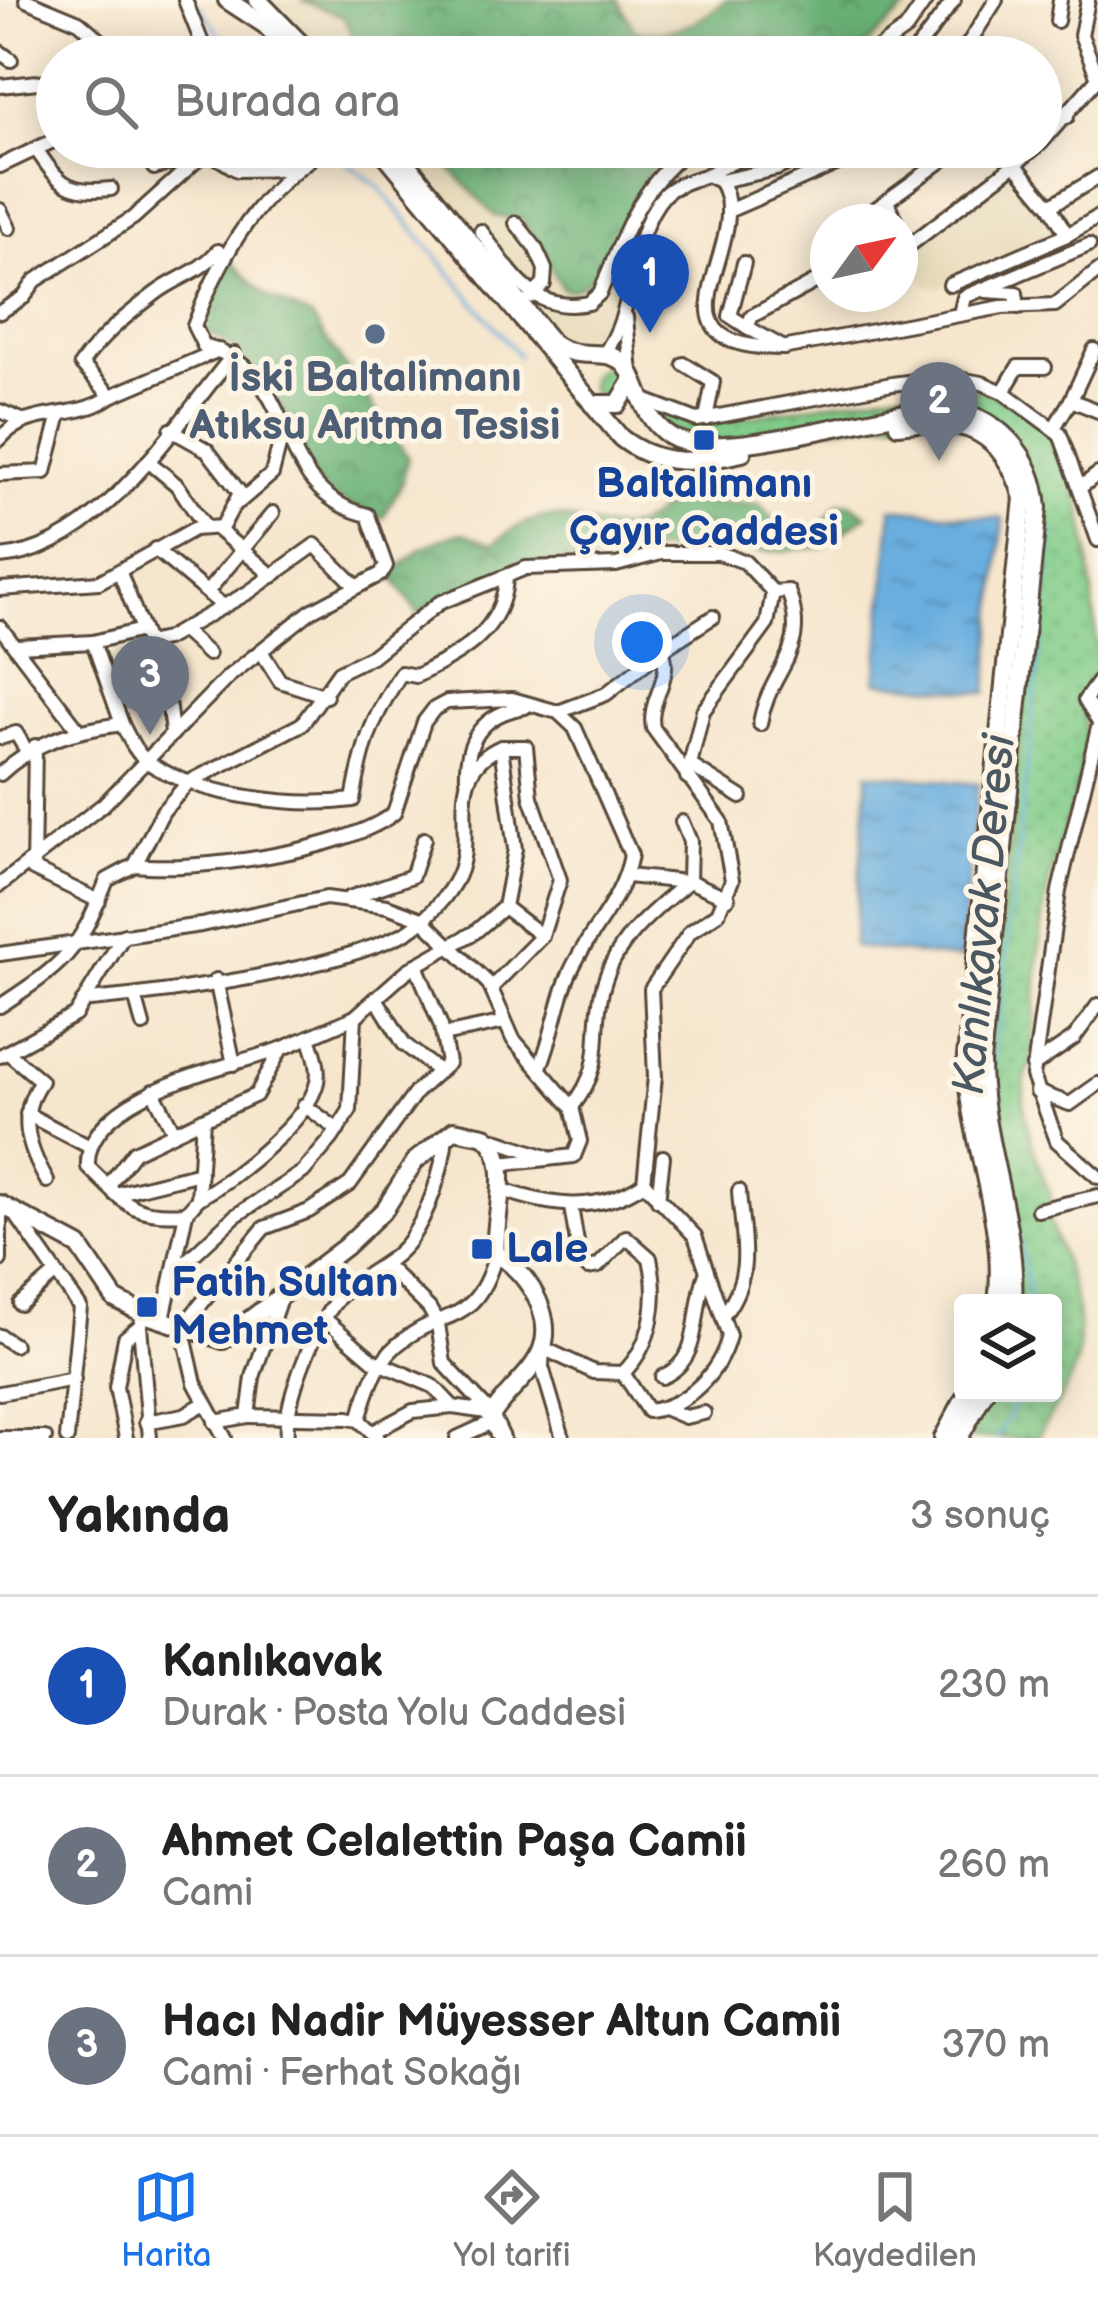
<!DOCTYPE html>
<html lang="tr">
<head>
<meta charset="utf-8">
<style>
  :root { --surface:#fff; --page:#f2f2f2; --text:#222; --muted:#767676; --line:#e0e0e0; --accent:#1a73e8 }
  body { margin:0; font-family:"Balsamiq Sans",sans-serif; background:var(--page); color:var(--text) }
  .controls { position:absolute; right:36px; bottom:36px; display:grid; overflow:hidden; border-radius:12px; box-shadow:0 6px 30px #0003 }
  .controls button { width:108px; height:108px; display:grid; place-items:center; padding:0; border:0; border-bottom:3px solid var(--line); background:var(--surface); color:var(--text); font:60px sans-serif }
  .compass { position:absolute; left:810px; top:204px; width:108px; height:108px; border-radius:50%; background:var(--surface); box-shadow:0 6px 30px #0003; rotate:57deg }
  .you { position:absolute; left:642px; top:642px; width:42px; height:42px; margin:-30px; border:9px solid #fff; border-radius:50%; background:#1a73e8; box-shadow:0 0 0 18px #1a73e833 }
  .badge { display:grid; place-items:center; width:78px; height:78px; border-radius:50%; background:var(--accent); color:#fff; font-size:39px; font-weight:700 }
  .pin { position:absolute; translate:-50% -99px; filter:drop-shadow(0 3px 6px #0008) }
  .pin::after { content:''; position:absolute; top:63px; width:42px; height:36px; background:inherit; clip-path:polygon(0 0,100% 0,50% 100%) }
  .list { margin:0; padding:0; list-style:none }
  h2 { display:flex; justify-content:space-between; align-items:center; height:156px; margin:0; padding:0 48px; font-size:51px }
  h2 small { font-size:39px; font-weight:400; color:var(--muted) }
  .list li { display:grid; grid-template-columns:78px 1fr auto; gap:36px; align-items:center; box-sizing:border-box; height:180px; padding:0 48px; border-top:3px solid var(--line) }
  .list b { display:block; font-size:45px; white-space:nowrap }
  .list p { margin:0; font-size:39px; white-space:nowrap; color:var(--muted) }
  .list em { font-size:39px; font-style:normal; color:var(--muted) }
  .icon { flex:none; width:66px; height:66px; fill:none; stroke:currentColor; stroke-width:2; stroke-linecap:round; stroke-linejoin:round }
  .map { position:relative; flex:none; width:1098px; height:1438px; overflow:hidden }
  .search { position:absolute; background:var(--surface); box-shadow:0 6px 30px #0003; left:36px; right:36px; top:36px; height:132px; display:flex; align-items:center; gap:30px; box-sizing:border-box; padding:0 42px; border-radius:66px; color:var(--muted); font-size:45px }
  .sheet { height:696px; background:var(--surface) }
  nav { display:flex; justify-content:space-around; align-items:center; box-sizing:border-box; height:168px; border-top:3px solid var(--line); background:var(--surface); font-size:33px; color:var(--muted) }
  nav a { display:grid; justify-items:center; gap:6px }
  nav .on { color:var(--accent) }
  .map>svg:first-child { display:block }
  .built { fill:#e7daba }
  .grass { fill:url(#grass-tufts); stroke:#5e7b54; stroke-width:3 }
  .forest { fill:url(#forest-crowns); stroke:#526d4a; stroke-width:3 }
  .park { fill:url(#park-dots); stroke:#5e7b54; stroke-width:3 }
  .water { fill:url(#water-ripples); stroke:#526c7e; stroke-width:3 }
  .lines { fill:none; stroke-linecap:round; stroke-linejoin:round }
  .stream { stroke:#69aedf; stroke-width:3 }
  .minor-casing { stroke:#574638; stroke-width:18 }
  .major-casing { stroke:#574638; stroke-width:22 }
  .minor { stroke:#fff; stroke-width:12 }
  .major { stroke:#fff; stroke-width:16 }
  .service-dot { fill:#5c6f8a; stroke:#fcf5e5; stroke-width:4.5 }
  .transit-dot { fill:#1a4fb4; stroke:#fcf5e5; stroke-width:4.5 }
  .labels { text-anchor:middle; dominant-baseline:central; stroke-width:10; stroke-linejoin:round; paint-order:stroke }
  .service-label { font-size:42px; font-weight:bold; fill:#4e5e75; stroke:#fcf5e5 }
  .transit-label { font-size:42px; font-weight:bold; fill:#164399; stroke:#fcf5e5; text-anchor:start }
  .water-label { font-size:45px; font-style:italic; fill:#4b5862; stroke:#fcf5e5 }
</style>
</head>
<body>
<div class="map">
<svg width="1098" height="1438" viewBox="0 0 1098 1438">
  <defs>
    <pattern id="grass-tufts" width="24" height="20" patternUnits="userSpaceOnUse" patternTransform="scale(3)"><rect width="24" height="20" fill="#80cc89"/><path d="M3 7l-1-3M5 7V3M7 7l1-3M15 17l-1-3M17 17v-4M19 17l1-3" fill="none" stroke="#70af76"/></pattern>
    <pattern id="forest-crowns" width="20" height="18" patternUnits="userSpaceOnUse" patternTransform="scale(3)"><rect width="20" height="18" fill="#68b075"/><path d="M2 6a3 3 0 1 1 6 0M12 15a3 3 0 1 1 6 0" fill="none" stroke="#578f5f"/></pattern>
    <pattern id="park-dots" width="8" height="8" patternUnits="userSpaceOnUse" patternTransform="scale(3)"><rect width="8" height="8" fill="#80cc89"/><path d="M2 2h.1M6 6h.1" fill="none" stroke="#70af76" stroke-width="1.8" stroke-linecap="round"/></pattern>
    <pattern id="water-ripples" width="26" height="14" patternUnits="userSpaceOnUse" patternTransform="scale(3)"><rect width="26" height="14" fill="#69aedf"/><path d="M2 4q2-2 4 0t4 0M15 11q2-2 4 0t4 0" fill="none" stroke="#588eb4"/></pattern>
  </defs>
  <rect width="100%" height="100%" fill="#fcf5e5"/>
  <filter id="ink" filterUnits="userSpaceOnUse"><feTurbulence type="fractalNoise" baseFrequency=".00833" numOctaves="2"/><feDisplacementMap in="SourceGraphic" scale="24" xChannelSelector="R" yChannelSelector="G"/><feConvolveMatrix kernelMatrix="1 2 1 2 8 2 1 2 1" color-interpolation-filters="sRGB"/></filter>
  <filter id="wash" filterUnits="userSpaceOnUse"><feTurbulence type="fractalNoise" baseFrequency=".004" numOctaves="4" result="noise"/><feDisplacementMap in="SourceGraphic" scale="48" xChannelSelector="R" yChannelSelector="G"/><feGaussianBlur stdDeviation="2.7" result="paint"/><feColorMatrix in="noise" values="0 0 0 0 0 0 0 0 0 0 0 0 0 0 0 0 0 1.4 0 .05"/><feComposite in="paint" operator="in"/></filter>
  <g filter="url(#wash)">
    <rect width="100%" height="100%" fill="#f6e6cd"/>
    <g class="built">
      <path d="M266 0H944L906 46 885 57H325Z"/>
      <path d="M408 147H715L640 211 622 266 614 321 605 339 587 349 555 339Z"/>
      <path d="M1015 167 1065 235 939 288 922 282 906 251Z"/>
    </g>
    <circle class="grass" cx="605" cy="383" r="15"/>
    <g class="forest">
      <path d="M301 0H618L635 30C669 38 701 23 725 0H915L862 49 842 57H361L344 17Z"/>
      <path d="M430 147H683C672 154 659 161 651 170 625 201 607 292 564 290L522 220 495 216Z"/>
      <path d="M226 257 267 296 311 317 408 457 402 483 383 518C361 506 337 505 318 484 306 470 302 448 294 432 273 386 245 350 200 328Z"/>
      <path d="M839 503H850L867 515 822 548C799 546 767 558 747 548L661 550 613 559 523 565 492 574 418 614 391 574 422 548 451 535 464 533 493 544C559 488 576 538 633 526 648 522 654 513 665 507 678 499 741 504 759 504L785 531 821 525Z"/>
    </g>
    <path class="park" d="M947 382C986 390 1037 405 1061 441 1086 478 1098 638 1097 679 1094 686 1085 695 1080 701 1098 760 1059 828 1048 887 1037 944 1036 1005 1032 1063 1009 1097 1040 1164 1051 1200L1046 1210C1061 1261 1091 1315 1074 1370 1067 1393 1048 1417 1037 1438H966L990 1393H1053V1303H1019L985 1089 1041 511 970 410 720 442 670 430 651 405 701 425Z"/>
    <g class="water">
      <path d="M892 508 1003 519 987 693 876 682Z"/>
      <path d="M868 773 978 784 960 959 853 947Z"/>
    </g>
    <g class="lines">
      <g class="stream">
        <path d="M199 5 236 57"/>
        <path d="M332 152 378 186 519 356"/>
        <path d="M1031 1303 992 1084 1053 530"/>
        <path d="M997 1438 1021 1393"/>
      </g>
    </g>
  </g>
  <g filter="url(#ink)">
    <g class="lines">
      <g class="minor-casing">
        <g id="minor">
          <path d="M26 0 79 22 106 45 104 57"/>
          <path d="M185 0 202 43 213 57"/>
          <path d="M1088 0 1081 35 1098 78"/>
          <path d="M1057 21 1060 0"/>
          <path d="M970 46 985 57"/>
          <path d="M0 52 11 60"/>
          <path d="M186 57 202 43"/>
          <path d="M866 57 906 29 926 0"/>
          <path d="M911 57 954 0"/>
          <path d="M960 57 996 0"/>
          <path d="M0 86 57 80"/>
          <path d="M1041 97 1067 117"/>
          <path d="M1041 143 1098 78"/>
          <path d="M1036 147 1015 164 1050 206 1098 177"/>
          <path d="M36 149C60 185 68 193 111 189"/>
          <path d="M0 166 57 139"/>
          <path d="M154 168 207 151 237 170 292 169"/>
          <path d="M707 175 761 147"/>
          <path d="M720 181 776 169 823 147"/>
          <path d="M887 201 896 222"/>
          <path d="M1050 206 1067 235 1098 217"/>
          <path d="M0 210 9 228"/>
          <path d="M728 211 875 147"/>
          <path d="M863 218 961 147"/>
          <path d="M516 223 535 247 545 269 544 284 531 297"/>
          <path d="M481 231C511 272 532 315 589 303L600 293C626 231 636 191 691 147"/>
          <path d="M900 231 907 247 1015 164"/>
          <path d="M744 263 730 316 747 327"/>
          <path d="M950 285 1067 235"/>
          <path d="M986 291 1016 293 1018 307"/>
          <path d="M0 312 24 297 35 281 133 218 207 151"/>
          <path d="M960 314 964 297 1089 245"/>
          <path d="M626 317 631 374"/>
          <path d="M784 348 747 327 752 316 828 275"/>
          <path d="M603 355C639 310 626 238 664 195 674 184 694 180 707 175L720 181C759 240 637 348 782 348L1002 307 1055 305 1098 271"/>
          <path d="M684 364 713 382 706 419"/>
          <path d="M1003 392 1018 367H1045"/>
          <path d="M111 396 219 350"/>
          <path d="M639 398 697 420 892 384 947 377 982 383 1003 392 1060 434 1098 540"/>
          <path d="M1071 400 1094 350"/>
          <path d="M0 411 22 420"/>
          <path d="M1054 428 1071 400 1098 411"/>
          <path d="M0 439C28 405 77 422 111 396L81 364C102 335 127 315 156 293 177 277 199 273 218 251"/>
          <path d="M148 461 178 486 204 525"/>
          <path d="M0 474 45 472 60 414"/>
          <path d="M1082 486 1098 474"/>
          <path d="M239 502 272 474 285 423"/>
          <path d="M216 528 273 576"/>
          <path d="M155 549 223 606"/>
          <path d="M0 557C99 550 176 423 234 354"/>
          <path d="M120 573 167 693 172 733"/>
          <path d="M0 589 99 582 194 529 222 527 240 493 207 450 171 430"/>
          <path d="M207 592 273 513"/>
          <path d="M0 627 78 729"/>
          <path d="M182 630 208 654"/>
          <path d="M147 643 166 639 249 592 315 545 356 586"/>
          <path d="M18 646 93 642"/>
          <path d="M662 650 713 617"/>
          <path d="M261 651 280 681 326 696"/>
          <path d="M1098 682 1085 700 1098 721"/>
          <path d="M122 724 93 642 142 630"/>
          <path d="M760 724C768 670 812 653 788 591L773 592"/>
          <path d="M1098 728 1059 891 1033 1076 1057 1141 1098 1177"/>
          <path d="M0 738 16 733 26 750"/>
          <path d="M35 746 33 869 99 901"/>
          <path d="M690 765 741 797"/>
          <path d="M0 774C37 740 72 731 122 724 129 738 136 754 149 763 199 796 295 808 353 800 363 745 370 722 401 673L416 676C460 654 504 631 506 577"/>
          <path d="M467 779C465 738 485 713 525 707"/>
          <path d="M135 865C195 872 347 851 394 813L424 722 434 709 447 702 512 699 558 712 575 728 631 855C622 903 587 932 569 975 557 1003 553 1036 540 1067"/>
          <path d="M627 876 686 882"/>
          <path d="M689 881 728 898"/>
          <path d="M0 885 104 804 229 676 311 611 381 574 386 566 368 515C266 491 307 375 204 346L194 326C221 253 261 187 329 147"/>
          <path d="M349 898 412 876 424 839"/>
          <path d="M504 907 542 936"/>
          <path d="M0 954 201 925 326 898 387 906 422 919 489 984 513 1039 572 1107 580 1141 574 1156 501 1164"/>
          <path d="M216 980 234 1064"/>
          <path d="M491 988 542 936 560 880 531 797 526 747H501"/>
          <path d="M135 996 143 1025"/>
          <path d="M376 998 404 1044 438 1071"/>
          <path d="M90 1000C171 993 331 970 403 934 422 924 443 902 454 883 482 837 438 775 501 747L515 849 504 907 475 932 408 970 355 1017 281 1049 256 1095 203 1119 198 1199 186 1213 163 1319"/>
          <path d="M0 1006C65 963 78 953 107 880L135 865 163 811 189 782 302 724 339 672 372 656 439 603 526 568 616 565 661 553H719L745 562 773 592 767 624 703 711 687 777"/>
          <path d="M443 1035 505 1022"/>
          <path d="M7 1052 41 1081C17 1115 28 1148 47 1181"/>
          <path d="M0 1056 75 1015 124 935"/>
          <path d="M1033 1066 1074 1038 1098 1005"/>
          <path d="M153 1091 174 1132"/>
          <path d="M1037 1092 1070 1104 1098 1084"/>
          <path d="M304 1105 338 1130"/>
          <path d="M572 1107C607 1062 591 1040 602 991 614 940 652 912 689 881L690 841 682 822"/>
          <path d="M27 1114 88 1146"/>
          <path d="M485 1136 546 1157"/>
          <path d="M108 1186 134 1152 203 1119"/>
          <path d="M500 1189C548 1206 598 1215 644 1183L655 1077 651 989 690 932 718 913 732 880 721 821 653 728C647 700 674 678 662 650L606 694 558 712"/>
          <path d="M115 1194 200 1173"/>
          <path d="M198 1199C231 1180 309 1121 317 1082 320 1066 314 1052 309 1037"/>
          <path d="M658 1200 663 1157"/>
          <path d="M1038 1210 1098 1196"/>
          <path d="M0 1212V1260"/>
          <path d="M186 1213C130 1217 126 1203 88 1167 83 1095 228 1067 281 1049"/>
          <path d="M16 1215 80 1307 67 1438"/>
          <path d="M384 1264 429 1308 438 1324 444 1363 487 1409"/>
          <path d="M175 1272 235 1216 303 1172 332 1138 350 1110 355 1017"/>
          <path d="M20 1304 55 1274"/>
          <path d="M725 1313C755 1272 742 1237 739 1191"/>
          <path d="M144 1314 140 1326 150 1438"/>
          <path d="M326 1320 374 1361 433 1386 453 1407 493 1413"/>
          <path d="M0 1336 14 1345"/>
          <path d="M623 1373 648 1411C687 1406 719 1374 729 1336L695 1236 644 1183"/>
          <path d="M662 1377C704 1359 691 1311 706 1274"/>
          <path d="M0 1393 74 1379"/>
          <path d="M666 1409 685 1417 704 1413"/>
          <path d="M248 1416 348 1418 359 1420 378 1438"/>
          <path d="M359 1420C366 1394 376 1363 397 1345 444 1305 474 1331 496 1254"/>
          <path d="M146 1422 184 1415 205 1403"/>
          <path d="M215 1422 248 1416 253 1377 280 1298"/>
          <path d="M373 1432 413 1411 453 1407"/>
          <path d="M0 1438H45"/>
          <path d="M126 1438 116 1387 125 1338 140 1326"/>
          <path d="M225 1438 195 1383 182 1327 264 1228 309 1211 350 1184 416 1092 448 1063 441 1026 416 965"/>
          <path d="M287 1438C283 1402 317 1319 343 1293 363 1274 392 1264 409 1241 429 1213 443 1170 446 1136"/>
          <path d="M457 1438 492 1422"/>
          <path d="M563 1438 542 1367 543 1348 594 1372 623 1373C653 1344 659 1299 650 1258L626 1237 598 1266 588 1268 580 1260 571 1207"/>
        </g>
      </g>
      <g class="major-casing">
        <g id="major">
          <path d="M227 0 265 25 297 57"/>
          <path d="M258 0 314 57"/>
          <path d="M379 147 621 438C659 468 698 463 742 453"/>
          <path d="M394 147 552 343C577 362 603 347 621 361 640 375 637 415 670 436 720 467 877 410 942 409 996 413 1034 454 1038 508L981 1062C981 1143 1018 1221 1013 1303"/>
          <path d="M592 404H618L631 383"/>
          <path d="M898 425C964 416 1003 430 1023 498L966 1057C967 1139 1008 1222 997 1303"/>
          <path d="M0 1204 79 1246 115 1299 144 1314 223 1340 345 1247 385 1209 415 1161 454 1130 485 1136C516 1162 492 1219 496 1254 525 1269 555 1315 542 1349 532 1375 504 1393 491 1417L501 1438"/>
          <path d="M943 1438 967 1393"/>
          <path d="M959 1438 984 1393"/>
        </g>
      </g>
      <use href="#minor" class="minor"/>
      <use href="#major" class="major"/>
    </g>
  </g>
  <circle class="service-dot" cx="375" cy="334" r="12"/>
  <g class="transit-dot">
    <rect x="692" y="428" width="24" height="24" rx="6"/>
    <rect x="470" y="1237" width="24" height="24" rx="6"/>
    <rect x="135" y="1295" width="24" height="24" rx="6"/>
  </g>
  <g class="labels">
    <g class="service-label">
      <text x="375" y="378">İski Baltalimanı<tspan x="375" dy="48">Atıksu Arıtma Tesisi</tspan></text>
    </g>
    <g class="transit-label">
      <text x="704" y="484" text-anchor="middle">Baltalimanı<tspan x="704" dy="48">Çayır Caddesi</tspan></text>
      <text x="506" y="1249">Lale</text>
      <text x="171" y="1283">Fatih Sultan<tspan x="171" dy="48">Mehmet</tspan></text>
    </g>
    <g class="water-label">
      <text transform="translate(985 915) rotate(-85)">Kanlıkavak Deresi</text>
    </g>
  </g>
</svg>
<div class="controls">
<button><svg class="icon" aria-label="layers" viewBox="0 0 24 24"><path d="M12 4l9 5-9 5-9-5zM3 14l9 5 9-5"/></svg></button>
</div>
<svg class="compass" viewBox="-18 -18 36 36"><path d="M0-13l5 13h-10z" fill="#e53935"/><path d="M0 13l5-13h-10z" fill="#767676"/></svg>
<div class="you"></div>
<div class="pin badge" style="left:650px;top:333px;background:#1a4fb4">1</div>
<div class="pin badge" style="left:939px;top:461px;background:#6b7280">2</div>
<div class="pin badge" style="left:150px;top:735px;background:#6b7280">3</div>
<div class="search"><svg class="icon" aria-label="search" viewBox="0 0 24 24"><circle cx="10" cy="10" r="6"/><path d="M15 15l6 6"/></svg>Burada ara</div>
</div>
<section class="sheet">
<h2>Yakında<small>3 sonuç</small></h2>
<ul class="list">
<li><span class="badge" style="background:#1a4fb4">1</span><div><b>Kanlıkavak</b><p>Durak · Posta Yolu Caddesi</p></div><em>230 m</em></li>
<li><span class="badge" style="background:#6b7280">2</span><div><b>Ahmet Celalettin Paşa Camii</b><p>Cami</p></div><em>260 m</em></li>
<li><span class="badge" style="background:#6b7280">3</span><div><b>Hacı Nadir Müyesser Altun Camii</b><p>Cami · Ferhat Sokağı</p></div><em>370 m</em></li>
</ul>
</section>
<nav>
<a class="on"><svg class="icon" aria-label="map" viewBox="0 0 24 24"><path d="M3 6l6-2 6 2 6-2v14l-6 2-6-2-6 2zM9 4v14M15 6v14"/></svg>Harita</a>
<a><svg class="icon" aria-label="directions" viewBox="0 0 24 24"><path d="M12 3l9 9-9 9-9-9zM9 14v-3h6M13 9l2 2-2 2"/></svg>Yol tarifi</a>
<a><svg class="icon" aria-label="saved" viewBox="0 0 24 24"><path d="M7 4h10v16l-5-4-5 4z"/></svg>Kaydedilen</a>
</nav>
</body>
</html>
